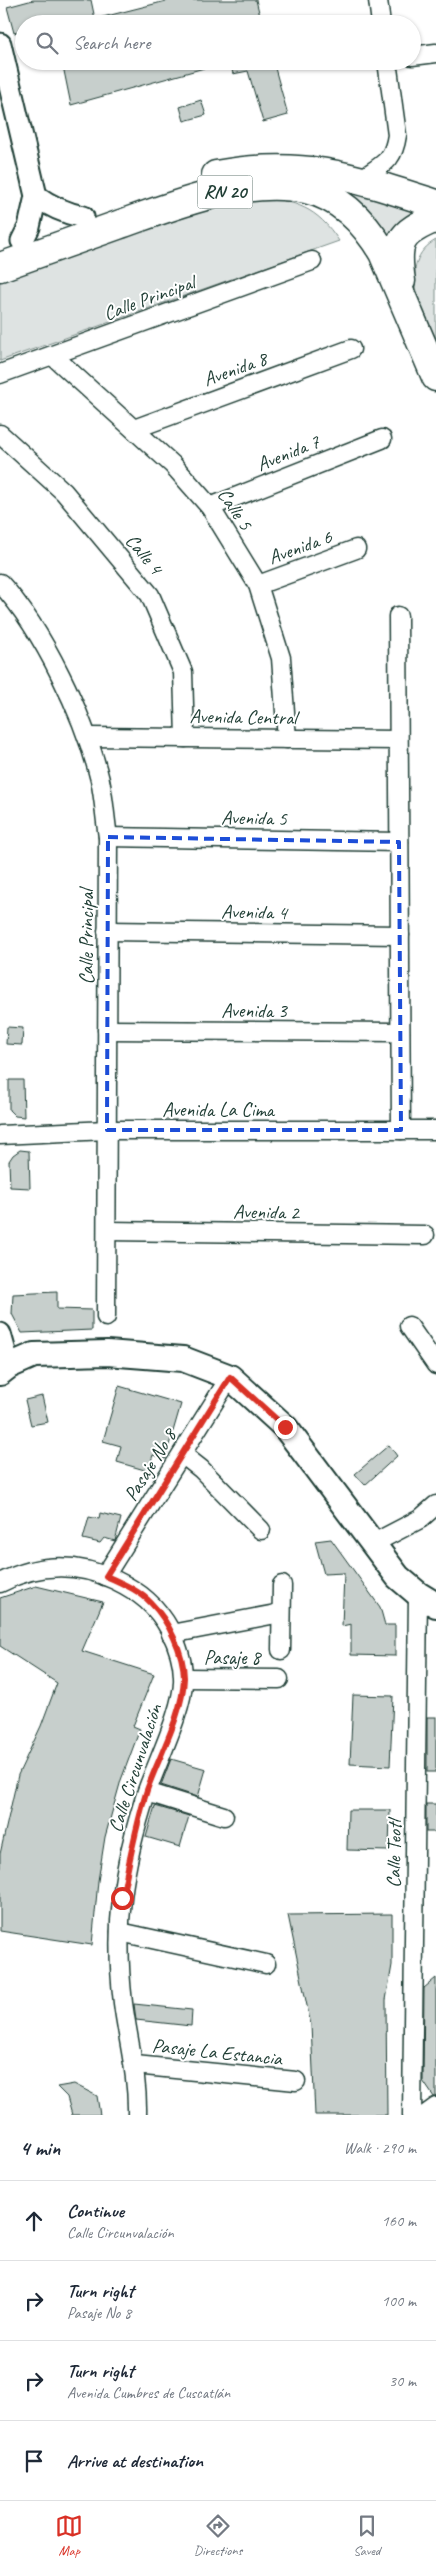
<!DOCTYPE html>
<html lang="en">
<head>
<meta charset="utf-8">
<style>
  :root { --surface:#fff; --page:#f2f2f3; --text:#1f2937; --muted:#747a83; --line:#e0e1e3; --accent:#d93025 }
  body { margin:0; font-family:Caveat,sans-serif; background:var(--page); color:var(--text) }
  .stop { position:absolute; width:15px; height:15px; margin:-11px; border:4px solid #d93025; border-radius:50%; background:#fff }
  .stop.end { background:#d93025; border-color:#fff; box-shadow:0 1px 5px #0008 }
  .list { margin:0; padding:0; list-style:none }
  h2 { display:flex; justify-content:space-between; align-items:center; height:65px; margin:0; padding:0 20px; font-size:21px }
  h2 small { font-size:16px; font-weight:400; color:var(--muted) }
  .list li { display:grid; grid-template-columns:32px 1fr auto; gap:15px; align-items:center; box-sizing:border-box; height:80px; padding:0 20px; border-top:1px solid var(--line) }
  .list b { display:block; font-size:19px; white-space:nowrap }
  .list p { margin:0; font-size:16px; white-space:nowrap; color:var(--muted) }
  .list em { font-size:16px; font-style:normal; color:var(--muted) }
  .icon { flex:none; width:28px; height:28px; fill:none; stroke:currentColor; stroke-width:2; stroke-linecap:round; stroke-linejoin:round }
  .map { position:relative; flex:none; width:436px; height:2115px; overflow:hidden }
  .search { position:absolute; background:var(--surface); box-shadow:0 1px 4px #0004; left:15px; right:15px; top:15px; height:55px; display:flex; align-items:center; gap:12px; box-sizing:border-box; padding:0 18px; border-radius:28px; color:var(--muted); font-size:19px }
  .sheet { height:385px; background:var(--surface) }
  nav { display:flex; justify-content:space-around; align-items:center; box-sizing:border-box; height:70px; border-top:1px solid var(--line); background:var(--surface); font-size:14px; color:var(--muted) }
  nav a { display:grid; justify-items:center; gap:2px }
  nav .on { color:var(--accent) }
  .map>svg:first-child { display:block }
  .green { fill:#dee3e2; stroke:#7e908b }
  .building { fill:#c7cfcc; stroke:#1f3d34 }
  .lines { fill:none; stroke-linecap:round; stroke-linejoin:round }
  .minor-casing { stroke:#1f3d34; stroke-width:21 }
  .tertiary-casing { stroke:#1f3d34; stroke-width:25 }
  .secondary-casing { stroke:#1f3d34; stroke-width:28 }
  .trunk-casing { stroke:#1f3d34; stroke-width:31 }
  .minor { stroke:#fff; stroke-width:18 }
  .tertiary { stroke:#fff; stroke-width:21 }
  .secondary { stroke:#fff; stroke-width:24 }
  .trunk { stroke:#fff; stroke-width:28 }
  .route { stroke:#d93025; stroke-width:6 }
  .marked { fill:none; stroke:#1d4ed8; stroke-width:4; stroke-dasharray:10 6; stroke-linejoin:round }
  .labels { text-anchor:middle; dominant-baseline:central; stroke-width:4; stroke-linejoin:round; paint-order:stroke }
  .shield { fill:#fff; stroke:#627771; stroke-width:1 }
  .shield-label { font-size:19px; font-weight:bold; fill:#1f3d34 }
  .street-label { font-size:20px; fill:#1f3d34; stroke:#fff }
</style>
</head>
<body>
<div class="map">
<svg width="436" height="2115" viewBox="0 0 436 2115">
  <rect width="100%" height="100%" fill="#fff"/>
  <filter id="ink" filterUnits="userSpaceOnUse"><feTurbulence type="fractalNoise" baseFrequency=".02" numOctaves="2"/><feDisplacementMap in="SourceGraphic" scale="10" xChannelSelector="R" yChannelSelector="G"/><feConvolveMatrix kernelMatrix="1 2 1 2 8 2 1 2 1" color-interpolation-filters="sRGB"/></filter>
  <g filter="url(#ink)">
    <g class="green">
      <path d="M325 183 416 208 403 219 387 243Z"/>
      <path d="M257 197C296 201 317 207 339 241L0 361V277L199 208Z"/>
      <path d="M436 240V349C423 317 395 262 436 240Z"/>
    </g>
    <g class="building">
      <path d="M33 0H91L95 19 170 0H256L262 24H24V30L14 33 7 7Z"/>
      <path d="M62 61H214L215 65 71 105Z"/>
      <path d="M230 61H273L288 115 263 122 248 71 233 74Z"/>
      <path d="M201 100 206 115 184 121 180 107Z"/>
      <path d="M7 1027 23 1028 22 1045 6 1044Z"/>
      <path d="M9 1080H23L24 1117 15 1116 9 1110Z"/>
      <path d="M20 1150 29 1151 30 1188 10 1187 9 1161 13 1155Z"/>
      <path d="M57 1292V1309L92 1310V1330L22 1333 12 1314 13 1294Z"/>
      <path d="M119 1386 181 1404 165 1459 153 1455 148 1471 117 1462 121 1446 103 1441Z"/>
      <path d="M42 1396 48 1422 31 1425 25 1400Z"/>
      <path d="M389 1445 397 1456 365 1485 355 1474Z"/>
      <path d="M100 1513 121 1518 115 1541 104 1538 100 1543 83 1539 89 1517 99 1519Z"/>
      <path d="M331 1539 380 1607 385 1625H395V1656L351 1655V1624L342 1626 344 1573 324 1574 315 1541Z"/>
      <path d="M36 1586 103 1602 82 1651 154 1674 133 1726 140 1729 121 1780 105 1837 98 1881 92 1945 0 1931V1854L18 1775 41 1726 57 1683 0 1646V1598Z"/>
      <path d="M353 1695 393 1696 390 1766 350 1764Z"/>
      <rect x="427" y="1717" width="9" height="55"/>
      <path d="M171 1759 206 1769 198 1797 161 1785Z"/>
      <rect x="426" y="1804" width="10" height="28"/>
      <path d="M155 1806 189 1816 180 1847 146 1837Z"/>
      <path d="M348 1810H390L389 1851 347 1850Z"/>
      <path d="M392 1914V1965L386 2000 387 2115H315L311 2025 288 1915Z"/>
      <path d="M436 1978V2097H434L423 2081 424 1988Z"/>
      <path d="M134 2004 192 2010 191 2026 136 2020Z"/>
      <path d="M74 2084 97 2096 100 2115H72L67 2097 57 2087Z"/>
    </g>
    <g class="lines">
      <g class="minor-casing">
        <g id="minor">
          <path d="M378 0 381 24"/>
          <path d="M412 56 436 53"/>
          <path d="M360 180C382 164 393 163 397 135L387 61"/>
          <path d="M53 356 173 465 210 507 258 585 281 658 287 739"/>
          <path d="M0 374 312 261"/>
          <path d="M134 429 351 349"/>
          <path d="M0 434 64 492 150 595 183 672 185 738"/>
          <path d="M210 507 382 439"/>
          <path d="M0 583C43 629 85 718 100 780 104 798 105 818 108 837L106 1317"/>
          <path d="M258 585 356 549"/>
          <path d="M398 616 401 1130"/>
          <path d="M88 737 398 740"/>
          <path d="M108 837 399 842"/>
          <path d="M107 931 400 935"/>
          <path d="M107 1030 400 1032"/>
          <path d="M0 1135 107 1130H436"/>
          <path d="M107 1231 425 1235"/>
          <path d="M409 1326 436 1365"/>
          <path d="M182 1454 201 1469 261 1530"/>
          <path d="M372 1544 420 1519 436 1505"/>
          <path d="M105 1576 230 1377"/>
          <path d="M0 1583C38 1563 76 1562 115 1580 140 1592 157 1606 170 1630 177 1644 183 1661 183 1677 185 1706 157 1762 147 1791 136 1825 126 1862 122 1898 118 1932 119 1969 123 2003 128 2041 138 2076 137 2115"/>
          <path d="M171 1634 281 1613"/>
          <path d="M281 1650 282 1585"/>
          <path d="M184 1678 279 1679"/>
          <path d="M147 1792 224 1816"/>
          <path d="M120 1932 266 1964"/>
          <path d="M135 2065 296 2081"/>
          <path d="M412 2115 418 1594"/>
          <path d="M425 2115 436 2107"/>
        </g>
      </g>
      <g class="tertiary-casing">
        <g id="tertiary">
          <path d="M0 44 36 196 29 227 22 241"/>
          <path d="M36 196C51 207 65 213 83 217"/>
          <path d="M0 1334 9 1366"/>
        </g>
      </g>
      <g class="secondary-casing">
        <path id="secondary" d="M0 1373 9 1366 34 1355 107 1353 183 1359 230 1377 285 1427 398 1577 418 1594 436 1605"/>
      </g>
      <g class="trunk-casing">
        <g id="trunk">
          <path d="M216 175C304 159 353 177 436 204"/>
          <path d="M0 267C39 253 79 239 118 225 175 205 245 176 306 189 341 197 366 224 383 253L436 377"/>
          <path d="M401 281C395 242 399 233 436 218"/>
        </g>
      </g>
      <use href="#minor" class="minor"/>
      <use href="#tertiary" class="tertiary"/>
      <use href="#secondary" class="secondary"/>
      <use href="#trunk" class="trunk"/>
    </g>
  </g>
  <g class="lines" filter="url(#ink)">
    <path class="route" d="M122 1898C129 1862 136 1825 147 1790 159 1756 183 1714 184 1678 184 1653 168 1620 151 1603 139 1590 121 1583 106 1576L230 1377 285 1427"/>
  </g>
  <path class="marked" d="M108 837 399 842 401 1130H107Z"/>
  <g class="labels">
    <rect class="shield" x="197.5" y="175.5" width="55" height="33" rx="4"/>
    <g class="shield-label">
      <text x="225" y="192">RN 20</text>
    </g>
    <g class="street-label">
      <text transform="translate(149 298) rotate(-20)">Calle Principal</text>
      <text transform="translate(235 369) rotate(-20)">Avenida 8</text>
      <text transform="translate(288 453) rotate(-22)">Avenida 7</text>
      <text transform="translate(235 509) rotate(56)">Calle 5</text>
      <text transform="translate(300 547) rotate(-20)">Avenida 6</text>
      <text transform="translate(144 554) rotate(50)">Calle 4</text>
      <text transform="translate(243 717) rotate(1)">Avenida Central</text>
      <text transform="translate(254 818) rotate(1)">Avenida 5</text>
      <text transform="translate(254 912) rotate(1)">Avenida 4</text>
      <text transform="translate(86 937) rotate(-90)">Calle Principal</text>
      <text x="254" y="1010">Avenida 3</text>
      <text x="218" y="1109">Avenida La Cima</text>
      <text transform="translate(266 1212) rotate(1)">Avenida 2</text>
      <text transform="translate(150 1465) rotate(-58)">Pasaje No 8</text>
      <text x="232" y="1657">Pasaje 8</text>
      <text transform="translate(135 1768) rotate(-72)">Calle Circunvalación</text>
      <text transform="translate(394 1854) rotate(-89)">Calle Teotl</text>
      <text transform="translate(217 2052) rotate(6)">Pasaje La Estancia</text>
    </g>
  </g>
</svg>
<div class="stop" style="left:122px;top:1898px"></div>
<div class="stop end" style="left:285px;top:1427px"></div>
<div class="search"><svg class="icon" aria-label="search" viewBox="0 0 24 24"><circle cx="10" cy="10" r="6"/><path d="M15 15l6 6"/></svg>Search here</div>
</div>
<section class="sheet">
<h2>4 min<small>Walk · 290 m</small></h2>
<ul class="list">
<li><svg class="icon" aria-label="ahead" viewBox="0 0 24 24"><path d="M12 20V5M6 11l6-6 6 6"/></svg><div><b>Continue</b><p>Calle Circunvalación</p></div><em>160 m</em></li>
<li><svg class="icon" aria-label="right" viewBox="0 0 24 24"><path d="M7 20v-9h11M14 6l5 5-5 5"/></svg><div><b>Turn right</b><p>Pasaje No 8</p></div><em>100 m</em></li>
<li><svg class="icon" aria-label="right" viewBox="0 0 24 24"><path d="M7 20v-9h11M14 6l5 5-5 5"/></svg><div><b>Turn right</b><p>Avenida Cumbres de Cuscatlán</p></div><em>30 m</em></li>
<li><svg class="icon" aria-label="arrive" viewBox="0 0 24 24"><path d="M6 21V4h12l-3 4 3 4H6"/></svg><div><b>Arrive at destination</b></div></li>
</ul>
</section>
<nav>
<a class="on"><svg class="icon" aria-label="map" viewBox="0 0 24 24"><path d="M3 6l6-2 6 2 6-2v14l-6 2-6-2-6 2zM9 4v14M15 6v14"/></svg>Map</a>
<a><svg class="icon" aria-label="directions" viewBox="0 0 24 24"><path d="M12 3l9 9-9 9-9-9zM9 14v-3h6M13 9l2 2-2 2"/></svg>Directions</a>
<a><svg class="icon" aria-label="saved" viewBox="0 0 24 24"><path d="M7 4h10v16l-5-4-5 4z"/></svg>Saved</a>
</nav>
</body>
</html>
